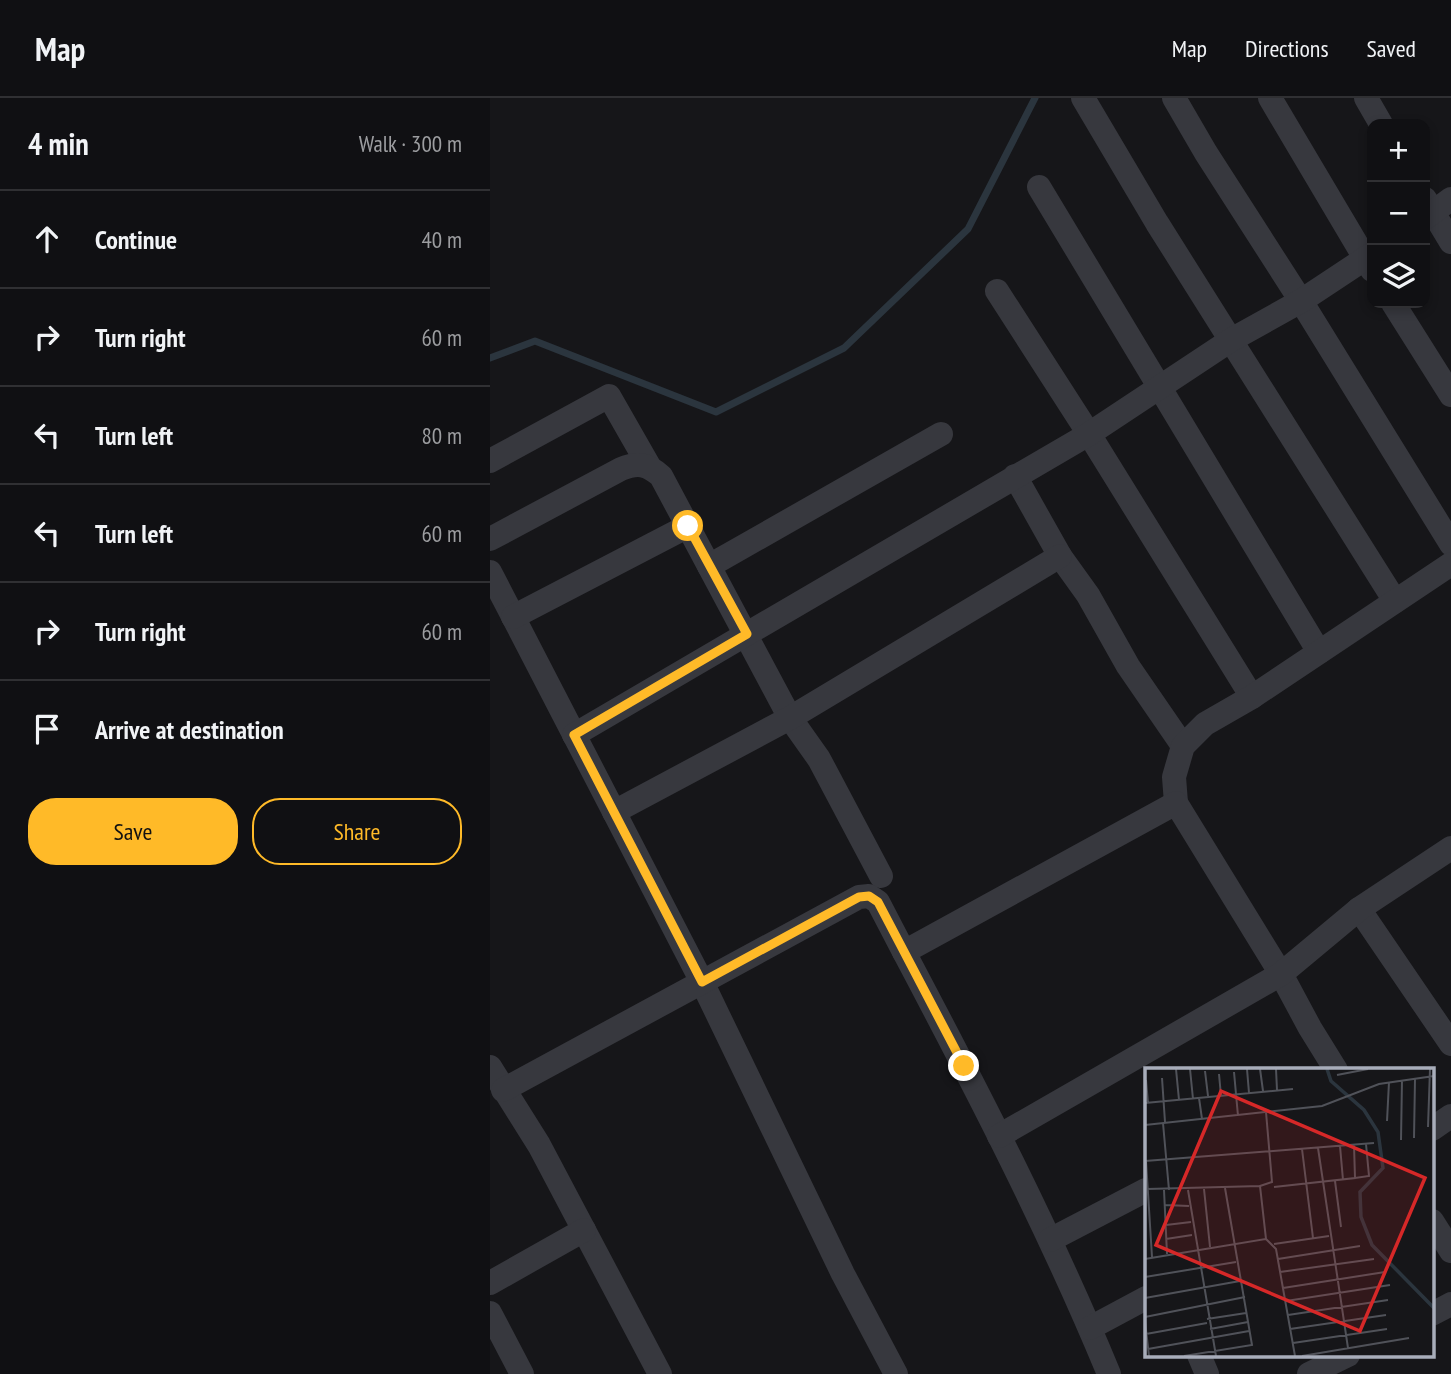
<!DOCTYPE html>
<html lang="en">
<head>
<meta charset="utf-8">
<style>
  :root { --surface:#101013; --page:#1e1e21; --text:#f1f3f6; --muted:#9c9da0; --line:#303033; --accent:#ffba28 }
  body { margin:0; font-family:"PT Sans Narrow",sans-serif; background:var(--page); color:var(--text) }
  .controls { position:absolute; right:21px; top:21px; display:grid; overflow:hidden; border-radius:14px; box-shadow:0 4px 10px #0003 }
  .controls button { width:63px; height:63px; display:grid; place-items:center; padding:0; border:0; border-bottom:2px solid var(--line); background:var(--surface); color:var(--text); font:35px sans-serif }
  .stop { position:absolute; width:21px; height:21px; margin:-16px; border:5px solid #ffba28; border-radius:50%; background:#fff }
  .stop.end { background:#ffba28; border-color:#fff; box-shadow:0 2px 7px #0008 }
  .list { margin:0; padding:0; list-style:none }
  h2 { display:flex; justify-content:space-between; align-items:center; height:91px; margin:0; padding:0 28px; font-size:30px }
  h2 small { font-size:23px; font-weight:400; color:var(--muted) }
  .list li { display:grid; grid-template-columns:46px 1fr auto; gap:21px; align-items:center; box-sizing:border-box; height:98px; padding:0 28px; border-top:2px solid var(--line) }
  .list b { display:block; font-size:26px; white-space:nowrap }
  .list em { font-size:23px; font-style:normal; color:var(--muted) }
  .actions { display:flex; gap:14px; padding:21px 28px }
  .actions a { flex:1; padding:16px 0; border:2px solid var(--accent); border-radius:28px; text-align:center; font-size:24px; color:var(--accent) }
  .actions .main { background:var(--accent); color:#111 }
  .icon { flex:none; width:38px; height:38px; fill:none; stroke:currentColor; stroke-width:2; stroke-linecap:round; stroke-linejoin:round }
  .map { position:relative; flex:none; width:961px; height:1276px; overflow:hidden }
  header { display:flex; align-items:center; gap:42px; box-sizing:border-box; height:98px; padding:0 35px; background:var(--surface); border-bottom:2px solid var(--line) }
  header strong { font-size:33px }
  nav { display:flex; gap:38px; margin-inline-start:auto; font-size:24px }
  main { display:flex }
  aside { flex:1; background:var(--surface) }
  .map>svg:first-child { display:block }
  .lines { fill:none; stroke-linecap:round; stroke-linejoin:round }
  .stream { stroke:#2b353e; stroke-width:7 }
  .minor { stroke:#37383e; stroke-width:24 }
  .route { stroke:#ffba28; stroke-width:9 }
  .inset-river { fill:none; stroke:#2b353e; stroke-width:3.5 }
  .inset-road { fill:none; stroke:#505259; stroke-width:2 }
  .view { fill:#d62828; fill-opacity:0.15; stroke:#d62828; stroke-width:3.5 }
  .inset-edge { fill:none; stroke:#a8adba; stroke-width:3.5 }
</style>
</head>
<body>
<header>
<strong>Map</strong>
<nav><a>Map</a><a>Directions</a><a>Saved</a></nav>
</header>
<main>
<aside>
<h2>4 min<small>Walk · 300 m</small></h2>
<ul class="list">
<li><svg class="icon" aria-label="ahead" viewBox="0 0 24 24"><path d="M12 20V5M6 11l6-6 6 6"/></svg><div><b>Continue</b></div><em>40 m</em></li>
<li><svg class="icon" aria-label="right" viewBox="0 0 24 24"><path d="M7 20v-9h11M14 6l5 5-5 5"/></svg><div><b>Turn right</b></div><em>60 m</em></li>
<li><svg class="icon" aria-label="left" viewBox="0 0 24 24"><path d="M17 20v-9H6M10 6l-5 5 5 5"/></svg><div><b>Turn left</b></div><em>80 m</em></li>
<li><svg class="icon" aria-label="left" viewBox="0 0 24 24"><path d="M17 20v-9H6M10 6l-5 5 5 5"/></svg><div><b>Turn left</b></div><em>60 m</em></li>
<li><svg class="icon" aria-label="right" viewBox="0 0 24 24"><path d="M7 20v-9h11M14 6l5 5-5 5"/></svg><div><b>Turn right</b></div><em>60 m</em></li>
<li><svg class="icon" aria-label="arrive" viewBox="0 0 24 24"><path d="M6 21V4h12l-3 4 3 4H6"/></svg><div><b>Arrive at destination</b></div></li>
</ul>
<div class="actions"><a class="main">Save</a><a>Share</a></div>
</aside>
<div class="map">
<svg width="961" height="1276" viewBox="0 0 961 1276">
  <rect width="100%" height="100%" fill="#161619"/>
  <g class="lines">
    <path class="stream" d="M0 260 45 243 226 314 354 250 478 131 545 0"/>
    <g class="minor">
      <path d="M593 0 667 125 905 503"/>
      <path d="M684 0 716 55 811 203 961 446"/>
      <path d="M780 0 882 172"/>
      <path d="M876 0 891 26"/>
      <path d="M549 89 829 554"/>
      <path d="M935 101 961 144"/>
      <path d="M935 120 961 101"/>
      <path d="M507 193 599 336 762 599"/>
      <path d="M903 205 961 297"/>
      <path d="M0 363 119 298 159 368"/>
      <path d="M525 378 570 458 598 497 638 568 693 648"/>
      <path d="M0 441 131 371C148 364 157 366 171 378L300 620 329 661 391 778"/>
      <path d="M219 468 451 336"/>
      <path d="M0 474 212 884 353 1176 406 1276"/>
      <path d="M23 519 198 428"/>
      <path d="M84 637 599 336 741 242 811 203 882 156"/>
      <path d="M686 705 684 679 693 648 715 626 762 599 961 466"/>
      <path d="M124 714 300 620 570 458"/>
      <path d="M869 811 961 946"/>
      <path d="M414 854C487 992 559 1131 619 1276"/>
      <path d="M0 969 49 1047 170 1276"/>
      <path d="M13 992 369 799 379 798 388 804 414 854 686 705 791 876 820 930 846 972"/>
      <path d="M942 1031 961 1018"/>
      <path d="M509 1038 791 876 869 811 961 750"/>
      <path d="M942 1123 961 1153"/>
      <path d="M560 1142 656 1092"/>
      <path d="M0 1185 94 1132"/>
      <path d="M0 1215 32 1276"/>
      <path d="M942 1216 961 1206"/>
      <path d="M600 1230 656 1200"/>
      <path d="M709 1257 717 1276"/>
      <path d="M819 1276 858 1257"/>
    </g>
  </g>
  <g class="lines">
    <path class="route" d="M198 428 257 536 84 637 212 884 369 799 379 798 388 804 474 968"/>
  </g>
  <g transform="translate(655 970)">
    <rect width="289" height="289" fill="#161619"/>
    <path class="inset-river" d="M182 1 186 13 219 42 233 64 238 100 215 124 216 149 227 177 289 240"/>
    <path class="inset-road" d="M31 1 34 32M45 1 48 31M102 1 104 25M115 1 118 23M131 1 132 22M60 3 63 28M89 4 93 48M74 6 76 28M192 7 223 1M17 10 20 54M1 12 3 35M54 30 57 51M0 35 148 21M242 53 244 14M18 55 24 122M0 57 177 38 234 16 289 8M283 59 285 1M269 70 270 11M256 72 257 12M195 78 198 112M173 80 203 280M157 81 168 170M0 93 229 75M1 93 7 189M210 110 224 108 221 76M190 113 196 159M129 119 210 110 209 77M2 121 115 118M59 121 65 179M19 122 22 186M43 122 71 288M20 137 44 138M21 157 46 154M21 171 47 167M121 171 131 181 150 288M129 176 184 168M0 191 121 171 115 118 127 114 121 44M133 191 215 178M135 204 229 191M0 209 91 194M138 220 240 204M0 230 95 213M141 233 245 217M143 247 243 232M0 249 100 229M62 251 101 245M0 253 4 288M65 261 103 254M145 261 241 247M1 266 62 255M148 275 242 261M3 281 104 263M39 288 107 277 80 120M157 288 264 270"/>
    <path class="view" d="M76 23 280 110 215 263 11 177Z"/>
    <rect width="289" height="289" class="inset-edge"/>
  </g>
</svg>
<div class="controls">
<button>+</button>
<button>−</button>
<button><svg class="icon" aria-label="layers" viewBox="0 0 24 24"><path d="M12 4l9 5-9 5-9-5zM3 14l9 5 9-5"/></svg></button>
</div>
<div class="stop" style="left:198px;top:428px"></div>
<div class="stop end" style="left:474px;top:968px"></div>
</div>
</main>
</body>
</html>
